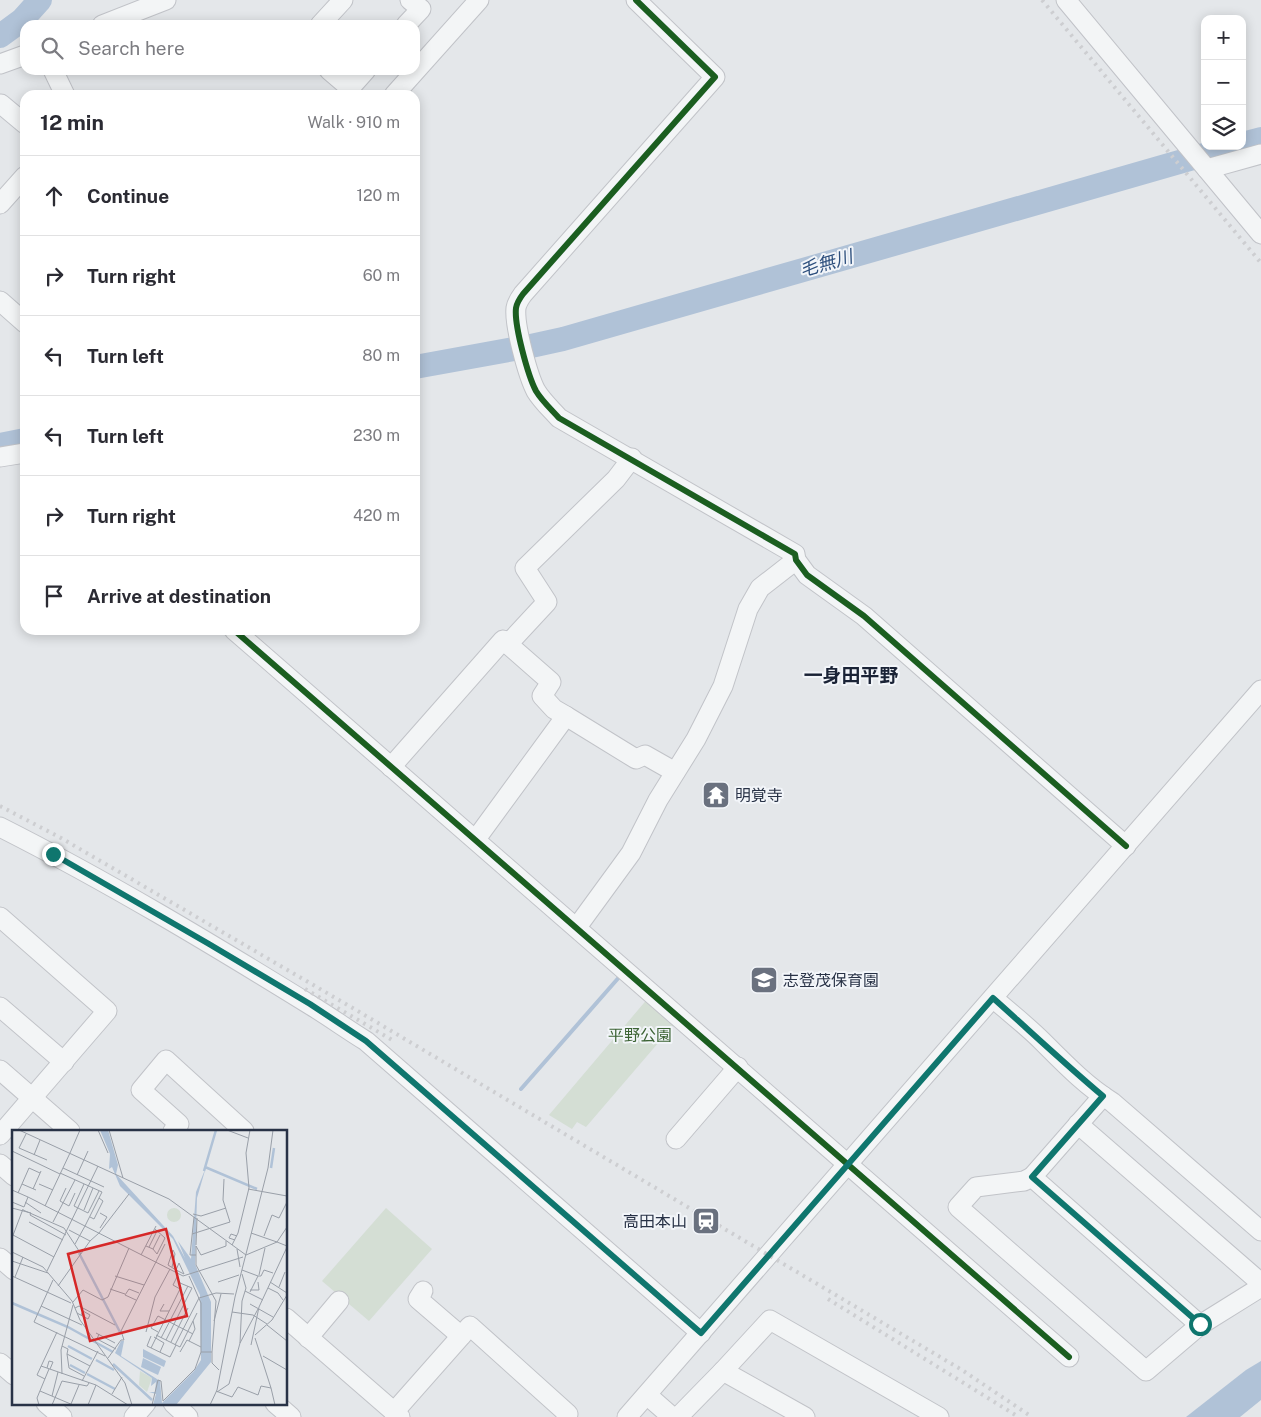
<!DOCTYPE html>
<html lang="en">
<head>
<meta charset="utf-8">
<style>
  :root { --surface:#fff; --page:#f2f2f3; --text:#2b2b33; --muted:#7c7c81; --line:#e1e1e2 }
  body { margin:0; font-family:"Public Sans","Noto Sans JP",sans-serif; background:var(--page); color:var(--text) }
  .controls { position:absolute; right:15px; top:15px; display:grid; overflow:hidden; border-radius:10px; box-shadow:0 2px 12px #0003 }
  .controls button { width:45px; height:45px; display:grid; place-items:center; padding:0; border:0; border-bottom:1px solid var(--line); background:var(--surface); color:var(--text); font:25px sans-serif }
  .stop { position:absolute; width:15px; height:15px; margin:-11px; border:4px solid #0f766e; border-radius:50%; background:#fff }
  .stop.end { background:#0f766e; border-color:#fff; box-shadow:0 1px 5px #0008 }
  .list { margin:0; padding:0; list-style:none }
  h2 { display:flex; justify-content:space-between; align-items:center; height:65px; margin:0; padding:0 20px; font-size:21px }
  h2 small { font-size:16px; font-weight:400; color:var(--muted) }
  .list li { display:grid; grid-template-columns:32px 1fr auto; gap:15px; align-items:center; box-sizing:border-box; height:80px; padding:0 20px; border-top:1px solid var(--line) }
  .list b { display:block; font-size:19px; white-space:nowrap }
  .list em { font-size:16px; font-style:normal; color:var(--muted) }
  .icon { flex:none; width:28px; height:28px; fill:none; stroke:currentColor; stroke-width:2; stroke-linecap:round; stroke-linejoin:round }
  .map { position:relative; flex:none; width:1261px; height:1417px; overflow:hidden }
  .search { position:absolute; background:var(--surface); box-shadow:0 2px 12px #0003; left:20px; top:20px; width:400px; height:55px; display:flex; align-items:center; gap:12px; box-sizing:border-box; padding:0 18px; border-radius:15px; color:var(--muted); font-size:19px }
  .panel { position:absolute; background:var(--surface); box-shadow:0 2px 12px #0003; left:20px; top:90px; width:400px; height:545px; border-radius:15px }
  .map>svg:first-child { display:block }
  .green { fill:#d4ded4 }
  .water { fill:#b0c2d7 }
  .lines { fill:none; stroke-linecap:round; stroke-linejoin:round }
  .stream { stroke:#b0c2d7; stroke-width:4 }
  .river { stroke:#b0c2d7; stroke-width:24 }
  .minor-casing { stroke:#c1c3c8; stroke-width:21 }
  .minor { stroke:#f3f5f6; stroke-width:19 }
  .rail { stroke:#cdced1; stroke-width:4; stroke-dasharray:2.5 5; stroke-linecap:butt }
  .cycleway-casing { stroke:#f2f5f9; stroke-width:9 }
  .cycleway { stroke:#1b5e20; stroke-width:6 }
  .route { stroke:#0f766e; stroke-width:6 }
  .labels { text-anchor:middle; dominant-baseline:central; stroke-width:4; stroke-linejoin:round; paint-order:stroke }
  .poi-label { font-size:16px; fill:#283246; stroke:#f2f5f9; text-anchor:start }
  .park-label { font-size:16px; fill:#3c6334; stroke:#f2f5f9 }
  .water-label { font-size:18px; font-style:italic; fill:#2e507e; stroke:#f2f5f9 }
  .quarter-label { font-size:19px; font-weight:bold; fill:#1a2336; stroke:#f2f5f9 }
  .inset-river { fill:none; stroke:#b0c2d7; stroke-width:2.5 }
  .inset-road { fill:none; stroke:#999fa8; stroke-width:1 }
  .view { fill:#d62828; fill-opacity:0.15; stroke:#d62828; stroke-width:2.5 }
  .inset-edge { fill:none; stroke:#283246; stroke-width:2.5 }
</style>
</head>
<body>
<div class="map">
<svg width="1261" height="1417" viewBox="0 0 1261 1417">
  <rect width="100%" height="100%" fill="#e4e7ea"/>
  <g class="green">
    <path d="M649 997 677 1021 586 1127 577 1122 572 1129 549 1115Z"/>
    <path d="M386 1208 432 1249 369 1321 322 1281Z"/>
  </g>
  <path class="water" d="M1261 1361V1400L1240 1417H1186L1246 1370Z"/>
  <g class="lines">
    <path class="stream" d="M521 1089 621 975"/>
    <g class="river">
      <path d="M0 36 22 20 40 0"/>
      <path d="M1242 144 1261 139"/>
      <path d="M415 367 531 346 563 339 1235 146"/>
      <path d="M0 445 25 440"/>
    </g>
    <g class="minor-casing">
      <g id="minor">
        <path d="M636 0 715 77 523 294C520 298 517 302 516 308 514 325 528 376 536 391 542 401 551 409 559 418L795 554 796 560 807 575 864 616 1126 846"/>
        <path d="M1066 0 1261 234"/>
        <path d="M102 25 166 0"/>
        <path d="M320 25 343 0"/>
        <path d="M406 25 421 9 410 0"/>
        <path d="M0 64 25 55"/>
        <path d="M53 70 65 95"/>
        <path d="M329 70 350 88 366 70"/>
        <path d="M394 95 479 0"/>
        <path d="M0 105 1 104 25 124"/>
        <path d="M1207 169 1261 154"/>
        <path d="M0 204 25 176"/>
        <path d="M0 301 25 323"/>
        <path d="M0 457 25 453"/>
        <path d="M234 630 1069 1357"/>
        <path d="M508 644 547 602 525 568 616 479 632 458"/>
        <path d="M566 716 636 759 645 755 675 772"/>
        <path d="M391 767 503 640 551 682 542 696 554 709 566 716 476 839"/>
        <path d="M0 827C107 881 210 943 312 1006 330 1017 348 1030 366 1041L701 1333"/>
        <path d="M0 917 107 1011 0 1135"/>
        <path d="M577 927 631 853 658 800 696 739 723 686 748 609 760 588 796 560"/>
        <path d="M993 998C1009 1012 1027 1026 1042 1041 1064 1063 1086 1086 1112 1102L1261 1231"/>
        <path d="M0 1007 64 1062"/>
        <path d="M0 1070 70 1131"/>
        <path d="M1103 1096 1032 1177 1200 1325"/>
        <path d="M1078 1124 1261 1283"/>
        <path d="M173 1131 179 1124 141 1090 166 1060 244 1131"/>
        <path d="M676 1139 738 1067"/>
        <path d="M0 1164 14 1176"/>
        <path d="M1032 1177 1024 1181 976 1187 958 1207 1146 1371 1200 1325 1261 1287"/>
        <path d="M0 1258 14 1270"/>
        <path d="M423 1291 418 1299 461 1336"/>
        <path d="M286 1318 400 1417"/>
        <path d="M308 1338 339 1301"/>
        <path d="M0 1363 14 1375"/>
        <path d="M723 1371 805 1417"/>
        <path d="M647 1395 672 1417"/>
        <path d="M46 1403 62 1417"/>
        <path d="M173 1403 188 1417"/>
        <path d="M275 1403 291 1417"/>
        <path d="M394 1412 470 1326 568 1414 566 1417"/>
        <path d="M134 1417 146 1403"/>
        <path d="M627 1417 1261 690"/>
        <path d="M678 1417 723 1371 770 1320 939 1417"/>
      </g>
    </g>
    <use href="#minor" class="minor"/>
    <g class="rail">
      <path d="M1042 0 1261 263"/>
      <path d="M0 806 61 838 351 1007 962 1370 1032 1417"/>
      <path d="M305 989 394 1041"/>
      <path d="M828 1299 1017 1416"/>
    </g>
    <g class="cycleway-casing">
      <g id="cycleway">
        <path d="M636 0 715 77 523 294C520 298 517 302 516 308 514 325 528 376 536 391 542 401 551 409 559 418L795 554 796 560 807 575 864 616 1126 846"/>
        <path d="M234 630 1069 1357"/>
      </g>
    </g>
    <use href="#cycleway" class="cycleway"/>
  </g>
  <g class="lines">
    <path class="route" d="M53 854 209 944 310 1004 366 1041 701 1333 993 998C1030 1031 1065 1064 1103 1096L1032 1177 1200 1324"/>
  </g>
  <defs>
    <g id="temple-square" transform="scale(1.4375)"><rect x="-9" y="-9" width="18" height="18" rx="4" fill="#6a717f" stroke="#f2f5f9"/><path d="M0-6L5-2H3V0L6.5 2.5H4V6H1.5V3h-3V6H-4V2.5H-6.5L-3 0V-2H-5Z" fill="#fff"/></g>
    <g id="school-square" transform="scale(1.4375)"><rect x="-9" y="-9" width="18" height="18" rx="4" fill="#6a717f" stroke="#f2f5f9"/><path d="M0-5L7-2L0 1L-7-2ZM-4 1L0 2.5L4 1V4Q0 6-4 4Z" fill="#fff"/></g>
    <g id="station-square" transform="scale(1.4375)"><rect x="-9" y="-9" width="18" height="18" rx="4" fill="#6a717f" stroke="#f2f5f9"/><path d="M-3-6H3Q5-6 5-4V2Q5 4 3 4L4.5 6H3L1.5 4h-3L-3 6H-4.5L-3 4Q-5 4-5 2V-4Q-5-6-3-6ZM-3.5-4v3h7v-3ZM-3.5 1v1.5H-2V1ZM2 1v1.5H3.5V1Z" fill="#fff"/></g>
  </defs>
  <g fill-rule="evenodd">
    <use href="#temple-square" x="716" y="795"/>
    <use href="#school-square" x="764" y="980"/>
    <use href="#station-square" x="706" y="1221"/>
  </g>
  <g class="labels">
    <g class="poi-label">
      <text x="735" y="795">明覚寺</text>
      <text x="783" y="980">志登茂保育園</text>
      <text x="687" y="1221" text-anchor="end">高田本山</text>
    </g>
    <g class="park-label">
      <text x="640" y="1035">平野公園</text>
    </g>
    <g class="water-label">
      <text transform="translate(826 263) rotate(-16)">毛無川</text>
    </g>
    <g class="quarter-label">
      <text x="851" y="675">一身田平野</text>
    </g>
  </g>
  <g transform="translate(12 1130)">
    <rect width="275" height="275" fill="#e4e7ea"/>
    <path d="M155 85a7 7 0 1 1 14 0a7 7 0 1 1-14 0ZM128 241 140 248 135 262 127 255Z" fill="#d4ded4"/>
    <path d="M88 0H96L106 35 104 44 161 106 173 128 166 111 179 129 184 62 194 37 185 68 183 134 199 172V232L164 275H141L144 264 137 262H143L144 252 139 256 140 248 103 223 109 211H112L109 226 148 251 150 273 182 241 189 230 188 165 161 109 108 56 100 37 97 39 98 24ZM131 219 154 231 152 237 131 227ZM131 228 149 237 146 245 129 237Z" fill="#b0c2d7"/>
    <path class="inset-river" d="M193 37 245 59M259 38 262 18M192 41 204 0M67 123 109 204M0 173 56 197 101 222M56 216 80 229M84 230 102 240M101 234 140 270M58 235 73 243M75 244 103 259"/>
    <path class="inset-road" d="M7 0 157 69 234 125 265 112 275 116M86 0 96 23M97 0 111 48M215 0 236 8M14 4 7 18 35 30M0 21 48 44M58 23 68 0M22 25 28 10M51 38 92 57M48 43 90 62 73 96M65 45 76 21M10 54 24 60M27 54 41 60M72 54 62 76 76 83 87 61M54 58 48 71 57 76 63 63M21 59 29 41M236 59 275 66M0 60 16 67 12 77 0 72M6 63 17 38 28 43M16 67 171 146 231 127M13 72 29 83M33 76 58 23M0 78 19 83 18 85 54 105M11 80 52 98 69 124M72 80 81 58M181 84 189 86 214 78M78 87 82 89 91 71 87 68M182 87 178 125H184M17 92 51 110M41 92 63 50M88 98 95 87 88 83M57 100 78 111 87 103M87 103 117 64M239 103 265 112 275 97M180 104 218 92 211 70 212 49M1 105 42 127M252 106 260 85 267 88 275 72M0 108 11 79M223 110 217 108 219 104 225 106M63 114 73 96M184 115 185 88M220 115 226 103 237 58 234 23 238 0M134 116 141 119 148 105M137 117 145 101M141 119 145 124 153 108 143 99M225 119 228 137M161 120 156 135 164 140 163 142M0 122 31 137 60 171 68 190 113 253 120 275M129 125 144 96M0 131 36 143M167 133 172 144 164 140ZM160 137 163 124 161 120M230 140 246 146H249L252 140 261 143M35 141 86 36M247 145 253 118M0 146 59 173M103 146 132 155M177 146 189 173V222H200V233L207 240M3 147 11 127M41 150 22 192 93 226M206 152 227 145M258 152 275 163M46 156 78 111M267 157 273 142M256 158 266 163 271 170M98 159 113 164M238 160H247L246 152M233 161 251 170M238 162 246 146M124 170 113 165 117 159 127 163M61 172 71 160 90 170 96 167 117 118M152 174 148 181H157M238 174 261 187M29 176 70 195M63 178 67 176 103 195M220 182 241 185 255 194M65 183 76 189 78 185 71 181 69 185M202 191 209 164M255 195 275 211M134 202 143 167 158 139M146 202 139 198 146 186 181 204M84 203 103 213M87 204 85 209 104 219M144 205 168 217 185 183M243 205 260 190 275 165M139 206 135 216 158 227 164 215M142 207 152 213 148 222M149 208 176 156M243 208 259 258M112 210 109 201 153 114M154 210 180 158 168 153 165 147 161 155 168 159M177 211 183 199 181 191M159 212 176 178M228 213 230 171 234 158 230 144M163 215 187 168 204 163 222 164M239 215 247 177 275 117M50 216 56 219 55 224 78 236M139 218 169 157M168 222 175 210 189 217M200 222 204 171 184 135V116L189 125 214 116V111M55 224 57 238 72 246M251 226 275 240M96 228 109 210H112M29 236 84 255 116 275M35 238 37 231 41 232 38 239M50 244 49 220 61 175M33 249 25 245 45 202M70 251 86 221M28 261 61 275M204 261 220 267 226 257 246 265 249 256 259 258 263 275M205 262 217 254 228 213 246 179M100 264 110 247M40 266 46 242M59 274 67 255M27 275 25 268 37 239M40 275 50 251 75 256 77 253M76 275 84 255M140 275 146 250 149 251 151 271 183 239 189 222M198 275 205 260 223 167 256 38 261 0"/>
    <path class="view" d="M154 99 175 186 78 211 56 124Z"/>
    <rect width="275" height="275" class="inset-edge"/>
  </g>
</svg>
<div class="controls">
<button>+</button>
<button>−</button>
<button><svg class="icon" aria-label="layers" viewBox="0 0 24 24"><path d="M12 4l9 5-9 5-9-5zM3 14l9 5 9-5"/></svg></button>
</div>
<div class="stop" style="left:1200px;top:1324px"></div>
<div class="stop end" style="left:53px;top:854px"></div>
<div class="search"><svg class="icon" aria-label="search" viewBox="0 0 24 24"><circle cx="10" cy="10" r="6"/><path d="M15 15l6 6"/></svg>Search here</div>
<section class="panel">
<h2>12 min<small>Walk · 910 m</small></h2>
<ul class="list">
<li><svg class="icon" aria-label="ahead" viewBox="0 0 24 24"><path d="M12 20V5M6 11l6-6 6 6"/></svg><div><b>Continue</b></div><em>120 m</em></li>
<li><svg class="icon" aria-label="right" viewBox="0 0 24 24"><path d="M7 20v-9h11M14 6l5 5-5 5"/></svg><div><b>Turn right</b></div><em>60 m</em></li>
<li><svg class="icon" aria-label="left" viewBox="0 0 24 24"><path d="M17 20v-9H6M10 6l-5 5 5 5"/></svg><div><b>Turn left</b></div><em>80 m</em></li>
<li><svg class="icon" aria-label="left" viewBox="0 0 24 24"><path d="M17 20v-9H6M10 6l-5 5 5 5"/></svg><div><b>Turn left</b></div><em>230 m</em></li>
<li><svg class="icon" aria-label="right" viewBox="0 0 24 24"><path d="M7 20v-9h11M14 6l5 5-5 5"/></svg><div><b>Turn right</b></div><em>420 m</em></li>
<li><svg class="icon" aria-label="arrive" viewBox="0 0 24 24"><path d="M6 21V4h12l-3 4 3 4H6"/></svg><div><b>Arrive at destination</b></div></li>
</ul>
</section>
</div>
</body>
</html>
